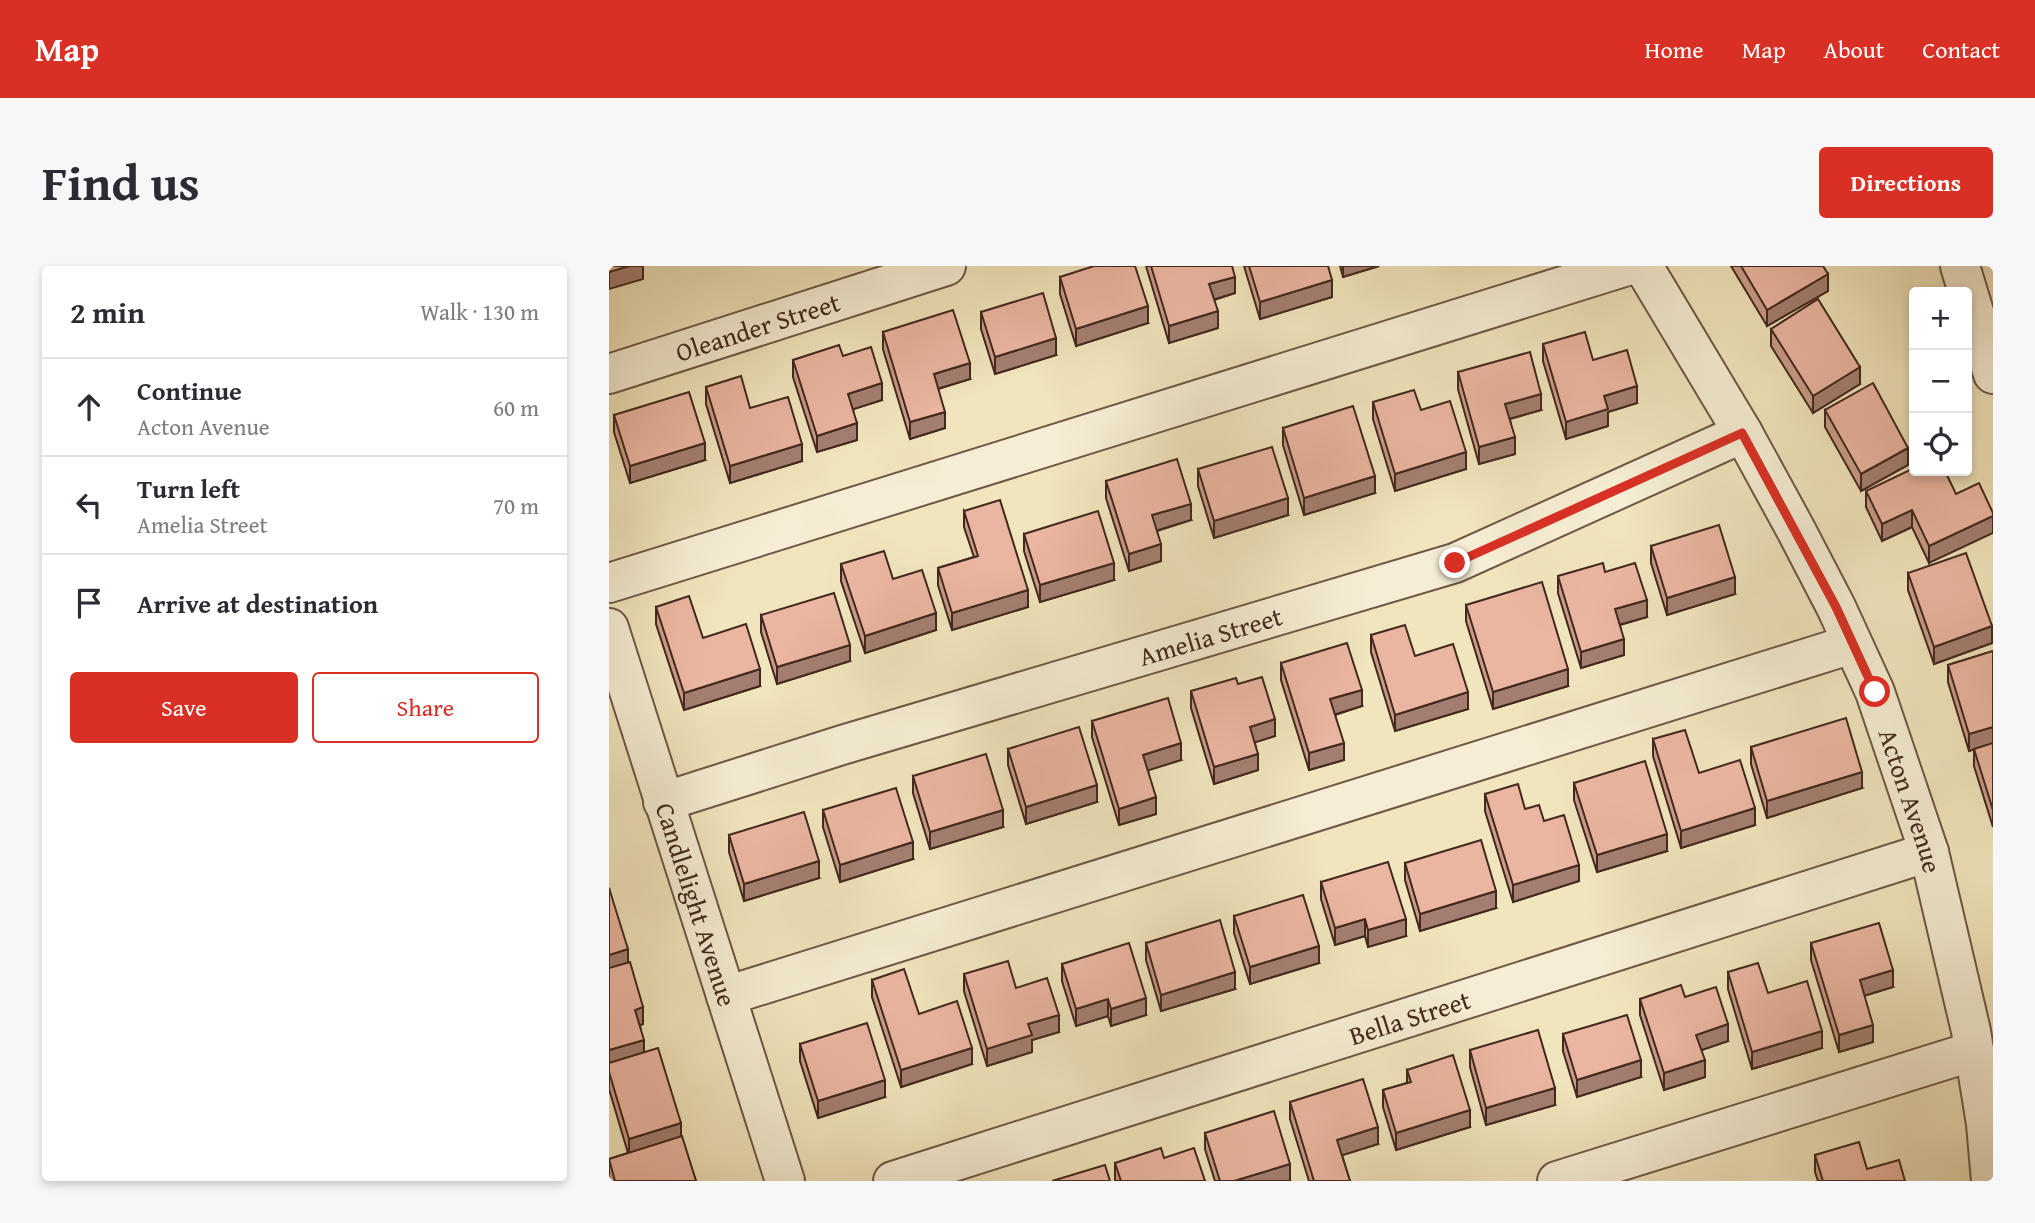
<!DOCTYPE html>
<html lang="en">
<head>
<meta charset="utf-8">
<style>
  :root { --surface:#fff; --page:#f7f7f7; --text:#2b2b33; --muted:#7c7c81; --line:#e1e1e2; --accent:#d93025 }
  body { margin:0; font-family:"Gentium Book Plus",serif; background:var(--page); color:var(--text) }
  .controls { position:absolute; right:21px; top:21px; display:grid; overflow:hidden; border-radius:7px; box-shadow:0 4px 10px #0003 }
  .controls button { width:63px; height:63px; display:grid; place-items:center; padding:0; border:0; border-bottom:2px solid var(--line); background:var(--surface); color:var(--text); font:35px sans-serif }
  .stop { position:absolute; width:21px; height:21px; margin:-16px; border:5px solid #d93025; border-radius:50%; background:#fff }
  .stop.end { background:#d93025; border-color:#fff; box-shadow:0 2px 7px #0008 }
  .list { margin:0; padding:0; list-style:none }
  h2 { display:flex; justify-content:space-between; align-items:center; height:91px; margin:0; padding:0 28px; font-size:30px }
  h2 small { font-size:23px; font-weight:400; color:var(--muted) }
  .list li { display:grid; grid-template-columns:46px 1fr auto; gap:21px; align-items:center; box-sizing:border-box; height:98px; padding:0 28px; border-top:2px solid var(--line) }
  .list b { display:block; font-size:26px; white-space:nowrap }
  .list p { margin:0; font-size:23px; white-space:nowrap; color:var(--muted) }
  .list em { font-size:23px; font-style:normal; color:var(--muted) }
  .actions { display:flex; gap:14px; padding:21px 28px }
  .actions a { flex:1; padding:16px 0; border:2px solid var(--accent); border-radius:7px; text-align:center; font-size:24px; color:var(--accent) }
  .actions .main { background:var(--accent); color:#fff }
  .icon { flex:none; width:38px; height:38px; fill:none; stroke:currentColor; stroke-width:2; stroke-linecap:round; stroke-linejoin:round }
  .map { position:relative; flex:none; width:1384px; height:915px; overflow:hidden; border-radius:7px }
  header { display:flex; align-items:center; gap:42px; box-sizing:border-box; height:98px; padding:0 35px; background:var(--accent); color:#fff }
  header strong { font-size:33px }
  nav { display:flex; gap:38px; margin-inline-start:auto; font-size:24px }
  .intro { display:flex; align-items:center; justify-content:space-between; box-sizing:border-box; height:168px; padding:0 42px }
  h1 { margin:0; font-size:49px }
  .button { padding:18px 32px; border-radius:7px; background:var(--accent); color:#fff; font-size:24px; font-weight:700 }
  main { display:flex; gap:42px; padding:0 42px }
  aside { flex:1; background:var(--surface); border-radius:7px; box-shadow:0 4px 10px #0003 }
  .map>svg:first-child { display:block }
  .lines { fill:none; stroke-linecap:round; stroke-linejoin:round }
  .minor-casing { stroke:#6e5745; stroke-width:42 }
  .minor { stroke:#f6eed4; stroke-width:38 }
  .wall { fill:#ca9d8a; stroke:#42281d; stroke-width:2 }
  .shaded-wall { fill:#a47f71; stroke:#42281d; stroke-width:2 }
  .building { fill:#ebb6a1; stroke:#42281d; stroke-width:2 }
  .route { stroke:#d93025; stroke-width:9 }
  .labels { text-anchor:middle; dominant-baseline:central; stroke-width:5; stroke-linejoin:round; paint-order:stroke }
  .street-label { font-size:26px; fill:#42281d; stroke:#f6eed4 }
</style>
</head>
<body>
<header>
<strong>Map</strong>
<nav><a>Home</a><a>Map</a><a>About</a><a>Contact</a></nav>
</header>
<div class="intro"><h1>Find us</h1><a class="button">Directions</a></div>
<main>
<aside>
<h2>2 min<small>Walk · 130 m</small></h2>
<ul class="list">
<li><svg class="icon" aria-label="ahead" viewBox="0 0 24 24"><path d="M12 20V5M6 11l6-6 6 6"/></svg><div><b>Continue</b><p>Acton Avenue</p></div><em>60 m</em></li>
<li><svg class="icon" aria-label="left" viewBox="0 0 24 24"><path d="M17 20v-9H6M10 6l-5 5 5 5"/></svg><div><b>Turn left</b><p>Amelia Street</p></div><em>70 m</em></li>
<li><svg class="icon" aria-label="arrive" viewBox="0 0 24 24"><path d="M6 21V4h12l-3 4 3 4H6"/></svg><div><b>Arrive at destination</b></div></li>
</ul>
<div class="actions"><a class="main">Save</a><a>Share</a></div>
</aside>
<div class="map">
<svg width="1384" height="915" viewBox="0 0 1384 915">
  <rect width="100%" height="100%" fill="#f1e5bd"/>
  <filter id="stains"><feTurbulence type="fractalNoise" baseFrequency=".00286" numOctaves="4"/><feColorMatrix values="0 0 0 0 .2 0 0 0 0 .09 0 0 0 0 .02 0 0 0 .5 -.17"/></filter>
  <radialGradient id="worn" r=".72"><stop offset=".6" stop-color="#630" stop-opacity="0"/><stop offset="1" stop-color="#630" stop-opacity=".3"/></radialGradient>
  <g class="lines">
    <g class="minor-casing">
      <g id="minor">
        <path id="s1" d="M1034 0 1134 167 1187 264 1227 341 1266 426 1320 586 1362 765 1377 858 1382 915"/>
        <path d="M1351 0 1384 108"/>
        <path id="s2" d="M0 108 337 0"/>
        <path d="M0 317 1018 0"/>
        <path id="s3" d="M0 362 176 915"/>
        <path id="s4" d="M54 536 233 479 846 297 1134 167"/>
        <path d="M117 730 1243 378"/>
        <path id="s5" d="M284 915 1320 586"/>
        <path d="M948 915 1365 785"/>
      </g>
    </g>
    <use href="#minor" class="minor"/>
  </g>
  <g class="wall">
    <path d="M537 0H623L626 27 605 34 609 62 560 77Z"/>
    <path d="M635 0H719L723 31 651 53Z"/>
    <path d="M731 0H770L734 11Z"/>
    <path d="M1122 0H1214L1219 25 1158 60Z"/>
    <path d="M451 11 539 57 467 80 451 28Z"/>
    <path d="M372 46 447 89 386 108 372 63Z"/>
    <path d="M1162 63 1251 118 1204 147 1162 80Z"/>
    <path d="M274 66 361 113 329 123 336 162 301 173 274 83Z"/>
    <path d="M934 78 984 94 1028 137 999 146V160L957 173 934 95Z"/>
    <path d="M234 90 273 134 244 143 248 174 208 186 184 111V94Z"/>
    <path d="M849 106 932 144 901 153 906 188 870 198 849 123Z"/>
    <path d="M97 121 141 142 193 195 121 217 97 138Z"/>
    <path d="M764 136 812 144 857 203 786 225 764 153Z"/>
    <path d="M1216 144 1299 199 1252 225 1216 161Z"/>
    <path d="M5 149 96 194 21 217 5 166Z"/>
    <path d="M674 162 766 227 695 249 674 179Z"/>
    <path d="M589 203 679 249 605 272 589 220Z"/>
    <path d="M1336 205 1320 297 1303 261 1273 275 1257 241V225Z"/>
    <path d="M497 215 582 254 548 265 552 295 520 305 497 232Z"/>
    <path d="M355 245 419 341 343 364 329 319V302L365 291 355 261Z"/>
    <path d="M415 268 505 314 431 336 415 285Z"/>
    <path d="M1042 280 1126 328 1058 349 1042 297Z"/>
    <path d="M232 298 284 313 327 364 256 387 232 315Z"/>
    <path d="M996 306 1038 351 1011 359 1015 389 972 402 949 327V310Z"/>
    <path d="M1299 307 1383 377 1325 398 1299 324Z"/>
    <path d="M857 339 959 420 884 443 857 355Z"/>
    <path d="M47 341 94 372 151 420 75 444 47 358Z"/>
    <path d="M152 349 241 395 168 418 152 366Z"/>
    <path d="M762 369 806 390 859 443 786 465 762 386Z"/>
    <path d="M1384 385V561L1365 500V483L1360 485 1339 416V399Z"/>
    <path d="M672 397 753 440 726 449 735 494 700 504 672 414Z"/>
    <path d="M629 418 666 470 646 476 649 504 605 518 582 442V425Z"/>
    <path d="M483 455 572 494 539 504 547 548 510 559 483 471Z"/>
    <path d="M1044 473 1090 507 1146 559 1072 582 1044 490Z"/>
    <path d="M1142 481 1253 522 1158 552 1142 498Z"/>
    <path d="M399 483 488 536 417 558 399 499Z"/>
    <path d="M304 510 394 561 321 583 304 527Z"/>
    <path d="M965 517 1058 585 988 606 965 534Z"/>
    <path d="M876 528 916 543 935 555 970 615 904 636 876 545Z"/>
    <path d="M214 544 304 593 231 616 214 561Z"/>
    <path d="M120 569 210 612 135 635 120 586Z"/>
    <path d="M796 597 887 642 811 665 796 614Z"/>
    <path d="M712 616 797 670 759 681 756 670 726 679 712 633Z"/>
    <path d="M0 622 34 758 31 759 35 787 72 871 87 915H1L0 911V893L19 887 0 823Z"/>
    <path d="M625 650 710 697 641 718 625 667Z"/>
    <path d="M537 677 626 723 552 745 537 694Z"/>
    <path d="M1202 677 1284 721 1255 730 1264 776 1230 786 1202 694Z"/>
    <path d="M453 698 537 749 502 760 499 750 467 760 453 715Z"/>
    <path d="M1119 706 1159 727 1213 782 1143 803 1119 723Z"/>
    <path d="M355 708 407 722 450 766 423 774V786L378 800 355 725Z"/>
    <path d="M263 714 310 748 363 798 292 821 263 731Z"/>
    <path d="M1076 731 1119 775 1092 784 1096 811 1055 824 1031 749V733Z"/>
    <path d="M954 768 1032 811 968 831 954 785Z"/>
    <path d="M191 778 276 831 209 852 191 795Z"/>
    <path d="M861 784 946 839 877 859 861 801Z"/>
    <path d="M798 804 861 861 787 884 774 841V824L798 817Z"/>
    <path d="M681 836 769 878 733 889 741 915H700L681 853Z"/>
    <path d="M596 867 681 915H606L596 883Z"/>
    <path d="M1206 889 1258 903 1296 915H1209L1206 906Z"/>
    <path d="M555 892 596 915H506V897Z"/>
  </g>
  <g class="shaded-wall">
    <path d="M20 0H34V13L0 23V6Z"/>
    <path d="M734 0H770L734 11Z"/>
    <path d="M1219 8V25L1158 60V44Z"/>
    <path d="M626 11V27L600 35V18Z"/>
    <path d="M723 14V31L651 53V36Z"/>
    <path d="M539 40V57L467 80V63Z"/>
    <path d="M609 45V62L560 77V60Z"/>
    <path d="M447 72V89L386 108V91Z"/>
    <path d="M361 97V113L325 124V108Z"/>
    <path d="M1251 101V118L1204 147V130Z"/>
    <path d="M273 117V134L239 145V128Z"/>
    <path d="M1028 120V137L999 146V160L957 173V156L995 130Z"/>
    <path d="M932 128V144L896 154V138Z"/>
    <path d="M336 146V162L301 173V156Z"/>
    <path d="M248 157V174L208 186V170Z"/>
    <path d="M906 171V188L870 198V181Z"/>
    <path d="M96 177V194L21 217V200Z"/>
    <path d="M193 178V195L121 217V200Z"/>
    <path d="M1299 182V199L1252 225V208Z"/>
    <path d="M857 186V203L786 225V208Z"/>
    <path d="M766 210V227L695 249V232Z"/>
    <path d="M679 232V249L605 272V255Z"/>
    <path d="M582 238V254L543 266V249Z"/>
    <path d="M1303 244V261L1273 275V258Z"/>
    <path d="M1384 250V267L1320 297V280Z"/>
    <path d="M552 278V295L520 305V288Z"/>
    <path d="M505 297V314L431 336V319Z"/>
    <path d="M1126 311V328L1058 349V332Z"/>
    <path d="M419 324V341L343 364V347Z"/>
    <path d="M1038 334V351L1006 360V343Z"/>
    <path d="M327 347V364L256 387V370Z"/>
    <path d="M1383 360V377L1325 398V381Z"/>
    <path d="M1015 373V389L972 402V386Z"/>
    <path d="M241 379V395L168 418V401Z"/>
    <path d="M151 403V420L75 444V427Z"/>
    <path d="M959 403V420L884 443V426Z"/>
    <path d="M753 424V440L721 450V433Z"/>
    <path d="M859 426V443L786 465V449Z"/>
    <path d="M666 453V470L641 478V461Z"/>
    <path d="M1384 461V478L1360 485V468Z"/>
    <path d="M572 477V494L534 506V489Z"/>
    <path d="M735 477V494L700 504V487Z"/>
    <path d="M649 488V504L605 518V501Z"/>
    <path d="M1253 506V522L1158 552V535Z"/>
    <path d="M488 519V536L417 558V541Z"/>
    <path d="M547 531V548L510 559V543Z"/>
    <path d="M1146 542V559L1072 582V565Z"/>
    <path d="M394 544V561L321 583V566Z"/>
    <path d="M1058 568V585L988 606V589Z"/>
    <path d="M304 576V593L231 616V599Z"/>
    <path d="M210 595V612L135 635V618Z"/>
    <path d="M970 599V615L904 636V619Z"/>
    <path d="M887 625V642L811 665V648Z"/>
    <path d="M756 653V670L726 679V662Z"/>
    <path d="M797 653V670L759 681V664Z"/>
    <path d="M710 680V697L641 718V701Z"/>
    <path d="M19 683V700L0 706V689Z"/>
    <path d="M1284 704V721L1251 731V714Z"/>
    <path d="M626 706V723L552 745V729Z"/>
    <path d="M537 732V749L502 760V743Z"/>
    <path d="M499 733V750L467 760V743Z"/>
    <path d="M34 741V758L26 761V744Z"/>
    <path d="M450 749V766L423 774V786L378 800V783L419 758Z"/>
    <path d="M1119 758V775L1087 786V769Z"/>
    <path d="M1264 759V776L1230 786V769Z"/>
    <path d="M1213 765V782L1143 803V786Z"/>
    <path d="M35 774V791L0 801V784Z"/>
    <path d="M363 782V798L292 821V804Z"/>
    <path d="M1032 794V811L968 831V814Z"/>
    <path d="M1096 794V811L1055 824V807Z"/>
    <path d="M276 814V831L209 852V835Z"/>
    <path d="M946 822V839L877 859V842Z"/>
    <path d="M861 844V861L787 884V867Z"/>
    <path d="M72 857V874L20 890V873Z"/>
    <path d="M769 861V878L728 891V874Z"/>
    <path d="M681 898V915H625Z"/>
  </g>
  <g class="building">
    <path d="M0 0H20L0 6Z"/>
    <path d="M485 0H526L539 40 467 63 451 11Z"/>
    <path d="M542 0H623L626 11 600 18 609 45 560 60Z"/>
    <path d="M640 0H719L723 14 651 36Z"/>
    <path d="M1132 0H1214L1219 8 1158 44Z"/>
    <path d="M434 27 447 72 386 91 372 46Z"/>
    <path d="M1209 33 1251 101 1204 130 1162 63Z"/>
    <path d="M344 44 361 97 325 108 336 146 301 156 274 66Z"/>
    <path d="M976 66 984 94 1018 84 1028 120 995 130 999 143 957 156 934 78Z"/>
    <path d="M230 79 234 90 262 81 273 117 239 128 248 157 208 170 184 94Z"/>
    <path d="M921 86 932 128 896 138 906 171 870 181 849 106Z"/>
    <path d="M132 110 141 142 179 131 193 178 121 200 97 121Z"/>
    <path d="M1264 117 1299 182 1252 208 1216 144Z"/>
    <path d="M805 124 812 144 841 135 857 186 786 208 764 136Z"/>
    <path d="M80 126 96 177 21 200 5 149Z"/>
    <path d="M744 140 766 210 695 232 674 162Z"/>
    <path d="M663 181 679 232 605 255 589 203Z"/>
    <path d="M568 193 582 238 543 249 552 278 520 288 497 215Z"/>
    <path d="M1305 202V205H1336L1347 228 1370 217 1384 247V250L1320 280 1303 244 1273 258 1257 225Z"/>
    <path d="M391 234 419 324 343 347 329 302 369 290 355 245Z"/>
    <path d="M489 245 505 297 431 319 415 268Z"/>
    <path d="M1110 259 1126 311 1058 332 1042 280Z"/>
    <path d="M275 285 284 313 313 304 327 347 256 370 232 298Z"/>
    <path d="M1357 287 1383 360 1325 381 1299 307Z"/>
    <path d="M994 297 996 306 1026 297 1038 334 1006 343 1015 373 972 386 949 310Z"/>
    <path d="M933 316 959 403 884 426 857 339Z"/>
    <path d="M225 327 241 379 168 401 152 349Z"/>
    <path d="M80 330 94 372 137 358 151 403 75 427 47 341Z"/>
    <path d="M796 359 806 390 844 378 859 426 786 449 762 369Z"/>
    <path d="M738 377 753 424 721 433 735 477 700 487 672 397Z"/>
    <path d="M1384 385V461L1360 468 1339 399Z"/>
    <path d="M653 411 666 453 641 461 649 488 605 501 582 425 627 412 629 418Z"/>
    <path d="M559 432 572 477 534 489 547 531 510 543 483 455Z"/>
    <path d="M1237 452 1253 506 1158 535 1142 481Z"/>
    <path d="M470 461 488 519 417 541 399 483Z"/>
    <path d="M1076 464 1090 507 1131 494 1146 542 1072 565 1044 473Z"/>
    <path d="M1384 477V544L1365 483Z"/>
    <path d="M377 488 394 544 321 566 304 510Z"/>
    <path d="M1036 495 1058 568 988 589 965 517Z"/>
    <path d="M909 518 916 543 930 539 935 555 955 549 970 599 904 619 876 528Z"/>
    <path d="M287 522 304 576 231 599 214 544Z"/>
    <path d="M195 546 210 595 135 618 120 569Z"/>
    <path d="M872 574 887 625 811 648 796 597Z"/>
    <path d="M779 596 797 653 759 664 756 653 726 662 712 616Z"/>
    <path d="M0 622 19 683 0 689Z"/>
    <path d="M694 629 710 680 641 701 625 650Z"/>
    <path d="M611 654 626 706 552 729 537 677Z"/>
    <path d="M1270 657 1284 704 1251 714 1264 759 1230 769 1202 677Z"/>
    <path d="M520 677 537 732 502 743 499 733 467 743 453 698Z"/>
    <path d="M399 695 407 722 438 712 450 749 419 758 423 769 378 783 355 708Z"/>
    <path d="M21 696 34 741 26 744 35 774 0 784V702Z"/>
    <path d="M1149 697 1159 727 1198 715 1213 765 1143 786 1119 706Z"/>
    <path d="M295 703 310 748 348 735 363 782 292 804 263 714Z"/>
    <path d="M1072 719 1076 731 1107 721 1119 758 1087 769 1096 794 1055 807 1031 733Z"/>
    <path d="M1018 749 1032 794 968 814 954 768Z"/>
    <path d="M258 757 276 814 209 835 191 778Z"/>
    <path d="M929 764 946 822 877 842 861 784Z"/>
    <path d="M49 782 72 857 20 873 0 806V797Z"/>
    <path d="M844 789 861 844 787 867 774 824 802 816 798 804Z"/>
    <path d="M754 813 769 861 728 874 741 915H705L681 836Z"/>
    <path d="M665 845 681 898 625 915H611L596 867Z"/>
    <path d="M73 870 87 915H6L0 893Z"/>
    <path d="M1250 876 1258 903 1290 894 1296 915H1214L1206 889Z"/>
    <path d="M552 882 555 892 585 882 596 915H512L506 897Z"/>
    <path d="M496 899 501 915H443Z"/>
  </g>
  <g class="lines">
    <path class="route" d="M846 297 1133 167 1227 341 1266 426"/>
  </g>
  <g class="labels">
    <g class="street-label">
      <text stroke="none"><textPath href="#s2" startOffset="156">Oleander Street</textPath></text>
      <text stroke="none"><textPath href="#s4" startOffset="572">Amelia Street</textPath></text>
      <text stroke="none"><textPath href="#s1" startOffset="600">Acton Avenue</textPath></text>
      <text stroke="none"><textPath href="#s3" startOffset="290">Candlelight Avenue</textPath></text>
      <text stroke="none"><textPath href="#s5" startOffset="542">Bella Street</textPath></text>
    </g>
  </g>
  <rect width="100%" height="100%" filter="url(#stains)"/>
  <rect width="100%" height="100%" fill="url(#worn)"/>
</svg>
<div class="controls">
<button>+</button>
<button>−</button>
<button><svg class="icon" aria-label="locate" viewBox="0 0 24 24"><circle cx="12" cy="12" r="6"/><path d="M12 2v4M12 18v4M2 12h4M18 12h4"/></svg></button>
</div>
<div class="stop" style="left:1266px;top:426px"></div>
<div class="stop end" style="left:846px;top:297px"></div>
</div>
</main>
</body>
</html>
